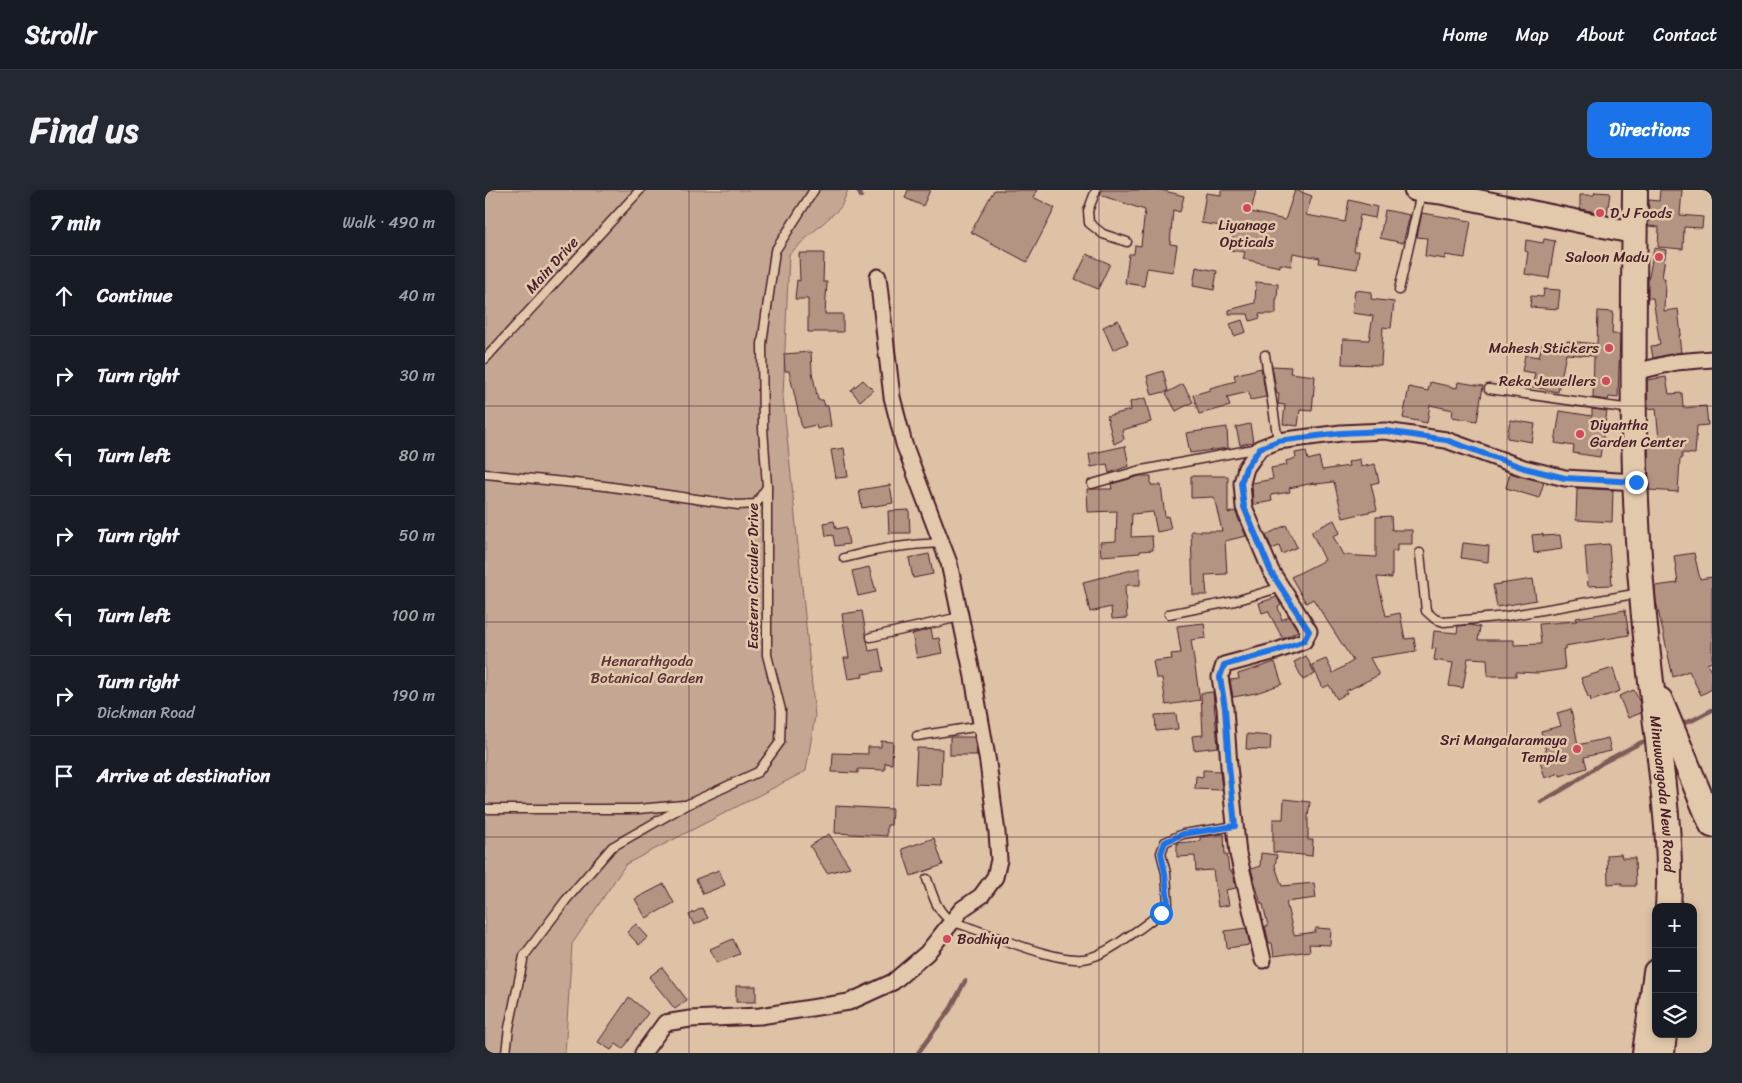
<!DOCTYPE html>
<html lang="en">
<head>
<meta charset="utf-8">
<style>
  :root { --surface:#171b24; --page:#242831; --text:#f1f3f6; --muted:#9ea1a6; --line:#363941; --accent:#1a73e8 }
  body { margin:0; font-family:Sriracha,sans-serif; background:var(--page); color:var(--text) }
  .controls { position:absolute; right:15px; bottom:15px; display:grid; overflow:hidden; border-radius:10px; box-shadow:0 2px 8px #0003 }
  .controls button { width:45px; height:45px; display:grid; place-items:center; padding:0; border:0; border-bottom:1px solid var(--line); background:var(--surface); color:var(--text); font:25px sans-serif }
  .stop { position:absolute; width:15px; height:15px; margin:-11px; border:4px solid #1a73e8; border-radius:50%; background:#fff }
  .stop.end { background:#1a73e8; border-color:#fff; box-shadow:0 1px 5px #0008 }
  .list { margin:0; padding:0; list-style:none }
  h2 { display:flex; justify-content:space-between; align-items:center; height:65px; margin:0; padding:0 20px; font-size:21px }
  h2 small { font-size:16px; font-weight:400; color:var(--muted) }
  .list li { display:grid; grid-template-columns:32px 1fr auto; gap:15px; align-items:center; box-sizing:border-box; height:80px; padding:0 20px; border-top:1px solid var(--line) }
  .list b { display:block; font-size:19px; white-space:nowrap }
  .list p { margin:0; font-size:16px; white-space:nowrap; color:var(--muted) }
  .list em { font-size:16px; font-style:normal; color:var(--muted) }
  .icon { flex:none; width:28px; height:28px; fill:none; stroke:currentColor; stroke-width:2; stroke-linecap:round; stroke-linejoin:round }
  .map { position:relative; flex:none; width:1227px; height:863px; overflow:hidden; border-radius:10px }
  header { display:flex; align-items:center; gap:30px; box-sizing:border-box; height:70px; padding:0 25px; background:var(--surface); border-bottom:1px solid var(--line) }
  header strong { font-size:24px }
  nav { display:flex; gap:28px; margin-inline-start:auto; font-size:18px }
  .intro { display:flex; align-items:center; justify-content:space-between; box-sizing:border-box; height:120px; padding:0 30px }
  h1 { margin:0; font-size:35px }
  .button { padding:12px 22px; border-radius:10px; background:var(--accent); color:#fff; font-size:18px; font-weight:700 }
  main { display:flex; gap:30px; padding:0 30px }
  aside { flex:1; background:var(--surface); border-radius:10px; box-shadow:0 2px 8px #0003 }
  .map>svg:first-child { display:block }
  .green { fill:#c4a792; stroke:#87635e }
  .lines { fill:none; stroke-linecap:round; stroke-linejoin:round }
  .stream { stroke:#7f5a58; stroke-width:4.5 }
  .building { fill:#b39483; stroke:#4a1f2b }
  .lane-casing { stroke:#4a1f2b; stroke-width:11 }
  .street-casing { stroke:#4a1f2b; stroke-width:19 }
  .secondary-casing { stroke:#4a1f2b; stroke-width:25 }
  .primary-casing { stroke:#4a1f2b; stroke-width:28 }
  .lane { stroke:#e3c9ab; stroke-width:8 }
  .street { stroke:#e3c9ab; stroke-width:15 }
  .secondary { stroke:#e3c9ab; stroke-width:21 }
  .primary { stroke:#e3c9ab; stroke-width:24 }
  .route { stroke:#1a73e8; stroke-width:6 }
  .grid { fill:none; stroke:#4a1f2b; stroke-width:1; stroke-opacity:0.55 }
  .poi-dot { fill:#d1495b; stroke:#e3c9ab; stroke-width:2 }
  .labels { text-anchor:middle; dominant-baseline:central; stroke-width:5; stroke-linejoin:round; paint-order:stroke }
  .poi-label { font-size:15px; fill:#4a1f2b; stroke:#e3c9ab; text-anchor:end }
  .street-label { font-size:15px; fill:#4a1f2b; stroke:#e3c9ab }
  .park-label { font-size:15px; fill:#5c333a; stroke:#e3c9ab }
</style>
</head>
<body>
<header>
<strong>Strollr</strong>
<nav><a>Home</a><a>Map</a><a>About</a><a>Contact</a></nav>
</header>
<div class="intro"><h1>Find us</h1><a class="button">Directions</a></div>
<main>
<aside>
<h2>7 min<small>Walk · 490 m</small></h2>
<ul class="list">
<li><svg class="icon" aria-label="ahead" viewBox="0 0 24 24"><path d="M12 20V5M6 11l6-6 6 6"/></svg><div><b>Continue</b></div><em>40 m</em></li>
<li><svg class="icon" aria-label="right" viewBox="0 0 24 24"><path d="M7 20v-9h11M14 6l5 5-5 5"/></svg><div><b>Turn right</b></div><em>30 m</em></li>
<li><svg class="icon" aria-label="left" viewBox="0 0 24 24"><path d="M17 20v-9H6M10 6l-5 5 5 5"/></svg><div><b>Turn left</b></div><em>80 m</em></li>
<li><svg class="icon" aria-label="right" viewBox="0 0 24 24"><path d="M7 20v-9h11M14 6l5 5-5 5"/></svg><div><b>Turn right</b></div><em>50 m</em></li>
<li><svg class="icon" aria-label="left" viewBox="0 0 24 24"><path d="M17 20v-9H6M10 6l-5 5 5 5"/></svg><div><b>Turn left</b></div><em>100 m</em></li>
<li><svg class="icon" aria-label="right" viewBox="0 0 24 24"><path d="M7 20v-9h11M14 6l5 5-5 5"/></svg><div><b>Turn right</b><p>Dickman Road</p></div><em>190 m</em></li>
<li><svg class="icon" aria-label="arrive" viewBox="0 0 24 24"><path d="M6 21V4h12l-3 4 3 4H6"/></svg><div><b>Arrive at destination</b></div></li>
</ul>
</aside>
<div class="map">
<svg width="1227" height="863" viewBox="0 0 1227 863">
  <rect width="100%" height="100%" fill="#ddc2a6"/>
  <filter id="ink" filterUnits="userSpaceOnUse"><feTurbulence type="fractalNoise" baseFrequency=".02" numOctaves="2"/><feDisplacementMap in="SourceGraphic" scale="10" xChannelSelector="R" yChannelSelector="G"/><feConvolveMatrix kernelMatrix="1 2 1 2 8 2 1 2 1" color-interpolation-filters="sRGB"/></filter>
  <g filter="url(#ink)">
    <path class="green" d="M0 0H363L356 17 304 64 298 206 330 526 321 581 141 674 87 754 80 863H0Z"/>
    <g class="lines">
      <g class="stream">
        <path d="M373 0 376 6"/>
        <path d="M1196 534 1208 530 1227 520"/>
        <path d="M1056 612 1087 594 1117 573 1157 552"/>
        <path d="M433 863 466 818 480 791"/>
      </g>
    </g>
    <g class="building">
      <path d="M423 0H445L438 16 420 8Z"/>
      <path d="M509 0H552L548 7 570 18 542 72 486 42Z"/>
      <path d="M617 0H676L699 6 695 22 688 20 685 54 692 55 688 82 662 78 659 96 640 93 644 64H649L650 55 656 56 660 20 615 5Z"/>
      <path d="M736 0H771L766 22 800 30 810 0 827 6 821 25 860 32 864 10 892 17 890 28 875 25 869 61H874L872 79 834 73 835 68 808 63 806 76 795 74V77L758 69 760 62 745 60 750 38 716 33 721 3 736 5Z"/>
      <path d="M1175 0H1197L1195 25 1218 27 1217 38 1199 37 1198 59 1173 57 1174 37 1163 36 1164 10 1174 11Z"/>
      <path d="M1110 2 1125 3 1122 24 1095 19V5H1109Z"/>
      <path d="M900 20 925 25 918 53 895 48Z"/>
      <path d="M937 23 986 31 980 68 960 65V69L940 66 942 48 932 47Z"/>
      <path d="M1059 49 1070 51 1064 88 1040 84 1043 62 1040 61 1041 50 1058 53Z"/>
      <path d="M1169 58 1181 60 1177 88H1180L1179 121 1193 119 1196 145H1194L1196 162 1168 168 1166 156 1175 155 1168 108H1163V87H1164Z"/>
      <path d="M314 63H339L338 92H342L340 124H358V142H323V109H310L312 90 315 91Z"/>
      <path d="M602 64 625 74 613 99 590 89Z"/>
      <path d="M711 77 732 81 729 100 708 96Z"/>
      <path d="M771 92 793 94 792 109H791V124H774L775 128 765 131 763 124H744V120L770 113Z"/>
      <path d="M1059 99 1075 100 1073 119 1045 117 1046 106 1058 107Z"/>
      <path d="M870 100 887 102 886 109 909 112 906 138 898 137 896 175 857 174 858 149 884 150 888 126 867 123Z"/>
      <path d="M1113 121 1128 122 1127 144H1135L1133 208 1124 207 1123 210 1108 208 1109 166 1081 164 1073 202 1047 197 1050 183 1037 181 1040 165 1054 167 1057 154 1081 158 1082 151 1112 154Z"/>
      <path d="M633 130 643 153 628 160 618 137Z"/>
      <path d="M757 130 761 142 749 146 745 134Z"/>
      <path d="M326 162 327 182 333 210H338L340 216H343L346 236 332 239 331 235 317 238 304 181H300L299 164Z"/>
      <path d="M787 176 806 177 805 183 830 186 827 221 815 220 813 236 798 234 800 215 793 214 794 204H792Z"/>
      <path d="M776 178 781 207 765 210 764 202 742 207 745 216 714 224 708 205 725 200V198L751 191 749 185Z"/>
      <path d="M678 181 683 201 667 205 662 186Z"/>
      <path d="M1181 187 1184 204 1197 203 1198 218 1221 216 1223 235 1212 236 1210 264 1197 263V269H1195L1193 302 1164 300 1163 250H1174L1171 218 1163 219 1162 190Z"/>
      <path d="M378 190 388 200 375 211 366 200Z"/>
      <path d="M945 192 972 198 973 192 998 196 992 231 967 227 968 220 945 215 942 233 918 228 924 197 943 201Z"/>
      <path d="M698 194 708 212 691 221 681 203Z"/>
      <path d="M660 208 666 232 637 240 639 249 629 254 622 226 646 220 645 212Z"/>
      <path d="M1107 219 1122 221 1115 267 1088 263 1089 256 1070 253 1075 221 1107 226Z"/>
      <path d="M1025 230 1050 234 1047 252 1022 248Z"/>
      <path d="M765 234 768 252 755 255 751 237Z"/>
      <path d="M742 237 743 258 705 263 701 243Z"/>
      <path d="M640 256 644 276 624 283 622 274 606 277 604 264Z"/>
      <path d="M359 258 363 287 351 288 346 260Z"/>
      <path d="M821 261 823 270 834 267 837 280 864 276 863 272 875 269 876 277 890 274 894 292 886 294 892 320 858 328 849 292 830 294 829 293 804 298 805 302 786 305 787 311 768 315 767 293 788 289 786 278 802 275 801 271 811 268 810 263Z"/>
      <path d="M1025 283 1059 292 1054 308 1021 298Z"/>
      <path d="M655 286H666V295H676L680 327 683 326 686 339 672 342 668 322 647 324 646 347 667 346 668 360 655 361V363L616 366 615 352 631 351 632 321 603 322 602 299H627L626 294Z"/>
      <path d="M706 286H743V323L750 321 761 346 740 351 742 384 720 385 722 405H708L706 341H737L729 307 706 308Z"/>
      <path d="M405 295 408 313 377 318 374 300Z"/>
      <path d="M1092 298 1128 300 1127 332 1091 330Z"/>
      <path d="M424 320 425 343H404L403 321Z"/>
      <path d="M906 326 907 340H927V354H912V361H907V388L892 387 901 426 915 423 920 449 929 448 931 461 885 468 894 485 861 501 862 503 852 509 844 495 838 498 827 475 841 469 848 483 868 471 828 409 821 413 806 387 840 370 827 343V341L849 330 855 343 848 346 858 365 891 367V327Z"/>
      <path d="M349 331 351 339 361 337 364 354 350 356 348 345 341 346 339 333Z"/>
      <path d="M801 335 812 357 797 364 794 356 787 359 781 345Z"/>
      <path d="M1058 344V346L1075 345 1077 359 1049 363 1047 345Z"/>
      <path d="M978 353 1004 356 1003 372 976 368Z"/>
      <path d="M1124 354 1127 395 1103 396 1100 356Z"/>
      <path d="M1209 363 1215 389 1227 387V472L1222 474 1227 483V499L1216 505 1204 481 1188 487 1171 411 1170 396 1193 393 1189 366Z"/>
      <path d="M444 364 448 384 428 388 424 368Z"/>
      <path d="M384 377 391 402 373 406 367 381Z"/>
      <path d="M655 378V395H642L640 398 642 428 627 429 626 417 605 422 598 392Z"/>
      <path d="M1048 389 1051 410 1012 417 1008 395Z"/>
      <path d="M792 407 796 415 793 417 797 430 804 426 813 441 798 449 783 421 777 423 774 413Z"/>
      <path d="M1140 420 1144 445 1080 456V459H1078L1080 479 1053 483 1031 482V486H1003L1002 469 983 468 978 498 964 496 968 473 949 470 951 458 947 459 949 441 972 443 973 436 985 435 995 437 993 450H1029V455L1056 454 1054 434 1092 431 1091 428Z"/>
      <path d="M377 421 384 461 394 459 398 481 377 484 378 487 363 489 359 468H364L357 424Z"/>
      <path d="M719 433 721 448 706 450 715 510 681 515 677 488H671L668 471 687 469 686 464 696 463 692 436Z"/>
      <path d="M446 439 448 449 454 448 457 463 432 468 427 444Z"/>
      <path d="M821 466 830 484 818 490 809 472Z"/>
      <path d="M790 472 797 494 771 503 748 507 745 490 754 489 753 484Z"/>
      <path d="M1128 478 1135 501 1106 511 1105 507H1103L1096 488Z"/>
      <path d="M1149 500 1155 513 1156 523 1143 528 1134 506Z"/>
      <path d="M728 502 733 557 709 560 707 546 718 545 716 503Z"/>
      <path d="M1086 519 1093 555 1123 548 1126 561 1099 567 1102 578 1075 586V583L1060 588 1053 565 1061 562 1056 541 1076 536 1072 523Z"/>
      <path d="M691 524 693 539 671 541 670 525Z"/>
      <path d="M762 544 786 546 785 560 761 559Z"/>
      <path d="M465 547H489L492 565H465Z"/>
      <path d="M396 551 408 552 407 574 400 573V580L373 579V583L347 582 348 563 383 564V557H396Z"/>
      <path d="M432 558 457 559 456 595 430 594Z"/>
      <path d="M718 580 735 581 737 600 710 599 711 586 718 587Z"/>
      <path d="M799 609 825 612 823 626V650H828L827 666 788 662V629H798Z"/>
      <path d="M351 616 407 619 406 635H402V646L350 643Z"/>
      <path d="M344 644 365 677 342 683 325 656Z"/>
      <path d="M739 644 740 665H742L744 681H746L748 684 751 698 741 700 744 715 733 717 728 680 711 681 710 666 692 667V653L715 651V647Z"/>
      <path d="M449 648 458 675 426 686 417 659Z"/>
      <path d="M776 663 792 665 790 676 797 696 829 693 831 708 801 712 809 745 830 742 831 738 846 739 845 755 824 754 825 761 789 766 787 753H784L780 736H783L778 714H776L766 679 775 676Z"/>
      <path d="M1136 664 1137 668H1150L1151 696H1137V693L1123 694 1122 665Z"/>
      <path d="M234 680 240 695 218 704 211 689Z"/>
      <path d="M179 694 189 713 161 728 150 709Z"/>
      <path d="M217 718 223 728 209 735 204 725Z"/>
      <path d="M151 734 163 747 154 755 142 742Z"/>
      <path d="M761 738 765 755 742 758 740 741Z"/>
      <path d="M248 749 255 764 232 773 225 759Z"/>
      <path d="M177 777 202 810 190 819 164 787Z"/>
      <rect x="251" y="796" width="20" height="16"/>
      <path d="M144 807 163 823 138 859 131 854 126 860 113 852Z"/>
    </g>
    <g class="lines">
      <g class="lane-casing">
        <g id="lane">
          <path d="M611 0 603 21 604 33 618 44 642 52"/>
          <path d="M914 100 936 3"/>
          <path d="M780 165 793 251"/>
          <path d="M0 169 155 0"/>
          <path d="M1004 199 1146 219"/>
          <path d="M0 284 120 296 253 315 271 314 282 297"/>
          <path d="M607 294 652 281 774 258"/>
          <path d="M935 363 941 421 950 429 959 432 1022 426 1155 403"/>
          <path d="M359 368C391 359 423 354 457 353"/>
          <path d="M684 424 750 411 797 397"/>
          <path d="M386 447 475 427"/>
          <path d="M432 546 496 536"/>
          <path d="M0 619H153L198 615"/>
          <path d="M442 689C448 706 452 723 468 732 500 741 574 776 604 768 618 764 632 755 644 746 658 737 672 727 683 714L681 683 676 663 680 652 698 644 750 636"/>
          <path d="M21 863 24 838 39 766 81 710 127 657 201 615 273 582 295 552 296 520 282 465V296L278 238 277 154 290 61 329 0"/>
        </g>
      </g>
      <g class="street-casing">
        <g id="street">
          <path d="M1150 182 1191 172 1227 169"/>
          <path d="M778 770 753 664 744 576 740 518 735 487 739 475 791 461 819 451 824 441 786 381 759 317 757 293 761 278 775 258 793 251 856 243 900 241 961 250 1039 278 1080 288 1151 292"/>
          <path d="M158 863 180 833 205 829 275 826 364 812 373 808 408 792 442 763 477 719 496 706 510 687 514 670 512 643 503 573 488 487 464 373 419 254 407 207 393 87"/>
        </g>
      </g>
      <g class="secondary-casing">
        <path id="secondary" d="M930 0 956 3 1150 43"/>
      </g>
      <g class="primary-casing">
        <g id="primary">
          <path id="s1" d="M1150 0C1149 134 1145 270 1157 404 1161 453 1167 502 1173 551 1179 606 1187 661 1183 717"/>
          <path d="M1175 510 1227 635"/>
          <path d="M1160 863 1171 782"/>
          <path d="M1177 863 1179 844"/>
        </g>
      </g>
      <use href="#lane" class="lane"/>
      <use href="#street" class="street"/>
      <use href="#secondary" class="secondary"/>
      <use href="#primary" class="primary"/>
    </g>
  </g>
  <g class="lines" filter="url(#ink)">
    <path class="route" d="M676 723 683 714 680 683 676 663 680 652 698 644 750 636 744 576 740 518 735 487 739 475 791 461 819 451 824 441 786 382 759 317 756 293 761 278 775 258 793 251 856 243 900 241 961 250 1039 278 1080 288 1151 292"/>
  </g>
  <path class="grid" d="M204 0V863M409 0V863M614 0V863M818 0V863M1022 0V863M0 216H1227M0 432H1227M0 647H1227"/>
  <g class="poi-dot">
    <circle cx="762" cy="18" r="5"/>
    <circle cx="1115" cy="23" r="5"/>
    <circle cx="1174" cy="67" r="5"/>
    <circle cx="1124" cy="158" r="5"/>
    <circle cx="1121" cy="191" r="5"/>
    <circle cx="1095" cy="244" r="5"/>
    <circle cx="1092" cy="559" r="5"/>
    <circle cx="462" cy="749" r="5"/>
  </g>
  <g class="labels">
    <g class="poi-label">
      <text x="1125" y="23" text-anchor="start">D J Foods</text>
      <text x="762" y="35" text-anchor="middle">Liyanage<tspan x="762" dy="17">Opticals</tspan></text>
      <text x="1164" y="67">Saloon Madu</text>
      <text x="1114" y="158">Mahesh Stickers</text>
      <text x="1111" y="191">Reka Jewellers</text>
      <text x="1105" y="235" text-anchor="start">Diyantha<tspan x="1105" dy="17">Garden Center</tspan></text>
      <text x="1082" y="550">Sri Mangalaramaya<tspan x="1082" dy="17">Temple</tspan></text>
      <text x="472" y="749" text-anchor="start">Bodhiya</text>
    </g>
    <g class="street-label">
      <text transform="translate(67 75) rotate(-48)">Main Drive</text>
      <text transform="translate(268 386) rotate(-90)">Eastern Circuler Drive</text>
      <text stroke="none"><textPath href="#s1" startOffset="605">Minuwangoda New Road</textPath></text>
    </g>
    <g class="park-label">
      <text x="162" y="471">Henarathgoda<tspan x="162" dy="17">Botanical Garden</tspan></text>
    </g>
  </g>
</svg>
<div class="controls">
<button>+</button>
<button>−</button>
<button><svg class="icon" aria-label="layers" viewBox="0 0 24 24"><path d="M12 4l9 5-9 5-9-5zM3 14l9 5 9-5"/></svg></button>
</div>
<div class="stop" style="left:676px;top:723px"></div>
<div class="stop end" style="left:1151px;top:292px"></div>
</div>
</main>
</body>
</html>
